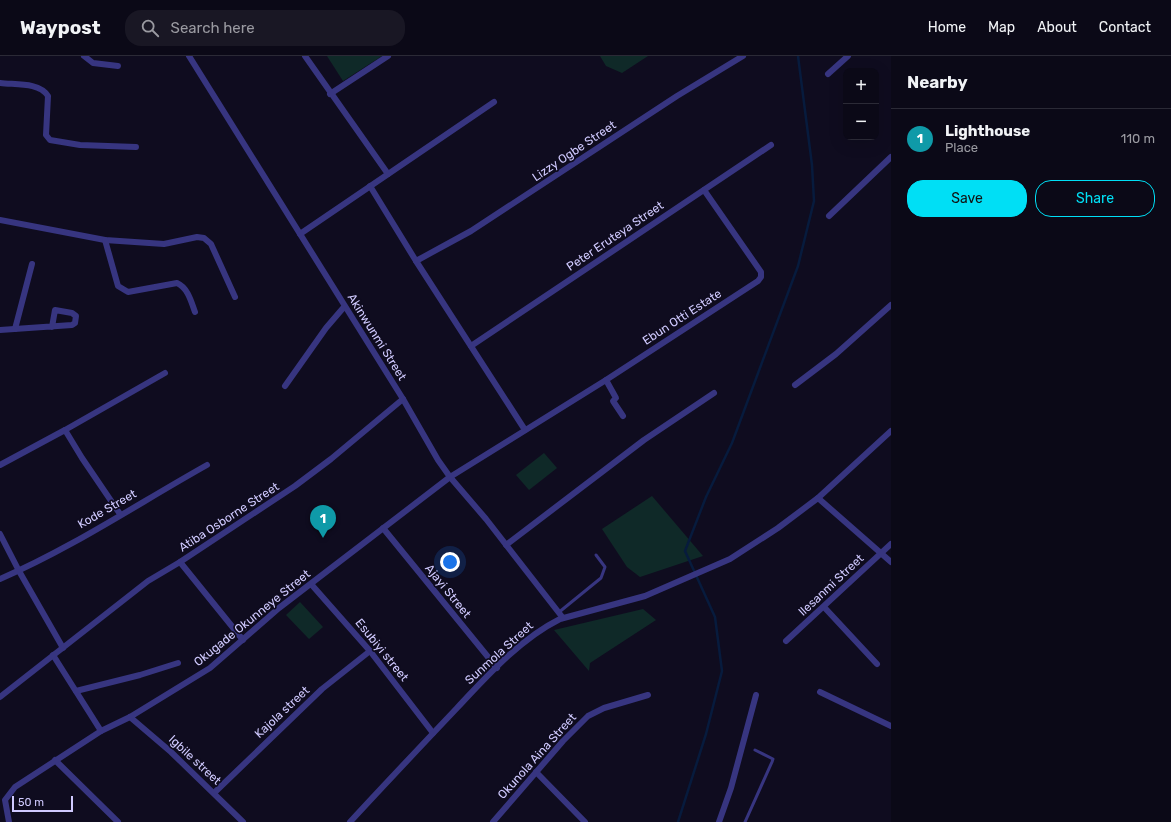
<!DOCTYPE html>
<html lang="en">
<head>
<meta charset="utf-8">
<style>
  :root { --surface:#0b0917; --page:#191724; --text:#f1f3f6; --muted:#9a9aa1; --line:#2b2a36; --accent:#00dff5 }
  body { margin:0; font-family:Rubik,sans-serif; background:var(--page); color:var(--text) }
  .controls { position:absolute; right:12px; top:12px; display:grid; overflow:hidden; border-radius:8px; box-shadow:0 4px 16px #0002 }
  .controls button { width:36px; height:36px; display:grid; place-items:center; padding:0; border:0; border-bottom:1px solid var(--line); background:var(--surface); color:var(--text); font:20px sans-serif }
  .scale { position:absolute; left:12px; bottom:10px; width:61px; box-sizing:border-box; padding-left:4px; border:2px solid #d0caff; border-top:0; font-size:11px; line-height:14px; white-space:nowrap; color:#d0caff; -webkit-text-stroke:3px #0f0c1f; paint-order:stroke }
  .you { position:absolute; left:450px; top:506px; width:14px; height:14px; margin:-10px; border:3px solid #fff; border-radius:50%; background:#1a73e8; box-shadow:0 0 0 6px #1a73e833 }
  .badge { display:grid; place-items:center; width:26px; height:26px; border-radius:50%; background:var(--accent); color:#fff; font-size:13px; font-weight:700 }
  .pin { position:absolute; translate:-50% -33px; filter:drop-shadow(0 1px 2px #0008) }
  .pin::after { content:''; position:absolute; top:21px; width:14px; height:12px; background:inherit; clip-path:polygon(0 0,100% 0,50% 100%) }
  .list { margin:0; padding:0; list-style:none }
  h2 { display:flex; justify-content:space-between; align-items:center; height:52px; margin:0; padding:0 16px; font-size:17px }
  h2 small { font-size:13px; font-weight:400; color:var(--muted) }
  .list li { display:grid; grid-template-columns:26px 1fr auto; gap:12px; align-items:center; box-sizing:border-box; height:60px; padding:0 16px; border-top:1px solid var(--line) }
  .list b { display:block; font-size:15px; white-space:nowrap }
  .list p { margin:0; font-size:13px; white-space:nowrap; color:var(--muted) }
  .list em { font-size:13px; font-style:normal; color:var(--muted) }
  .actions { display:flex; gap:8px; padding:12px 16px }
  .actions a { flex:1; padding:9px 0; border:1px solid var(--accent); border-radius:16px; text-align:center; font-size:14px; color:var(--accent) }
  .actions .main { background:var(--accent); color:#111 }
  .icon { flex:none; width:22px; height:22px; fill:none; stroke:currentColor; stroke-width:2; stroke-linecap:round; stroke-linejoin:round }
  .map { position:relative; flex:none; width:891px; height:766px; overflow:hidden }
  header { display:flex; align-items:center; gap:24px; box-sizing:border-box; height:56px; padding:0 20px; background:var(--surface); border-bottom:1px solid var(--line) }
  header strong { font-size:19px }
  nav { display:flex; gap:22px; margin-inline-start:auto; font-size:14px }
  .search { width:280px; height:36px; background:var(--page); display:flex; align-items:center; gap:10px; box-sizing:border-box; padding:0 14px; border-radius:16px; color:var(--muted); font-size:15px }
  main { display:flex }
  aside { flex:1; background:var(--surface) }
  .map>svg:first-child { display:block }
  .green { fill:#0f2928 }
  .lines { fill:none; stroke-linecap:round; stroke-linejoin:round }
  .stream { stroke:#071b3d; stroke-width:2.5 }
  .service { stroke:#373580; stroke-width:3 }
  .minor { stroke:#373580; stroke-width:6 }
  .labels { text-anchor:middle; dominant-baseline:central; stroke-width:3.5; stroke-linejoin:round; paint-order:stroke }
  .street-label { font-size:12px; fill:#d0caff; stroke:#0f0c1f }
</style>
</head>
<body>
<header>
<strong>Waypost</strong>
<div class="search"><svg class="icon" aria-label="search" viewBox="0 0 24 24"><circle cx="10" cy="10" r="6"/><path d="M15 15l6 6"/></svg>Search here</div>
<nav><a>Home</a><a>Map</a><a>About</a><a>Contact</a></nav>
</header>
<main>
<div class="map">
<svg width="891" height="766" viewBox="0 0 891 766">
  <rect width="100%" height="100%" fill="#0f0c1f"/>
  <g class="green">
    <path d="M327 0H382L343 25Z"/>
    <path d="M600 0H648L622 17 606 10Z"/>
    <path d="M544 397 557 412 529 434 516 419Z"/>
    <path d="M652 440 703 500 640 521 627 511 602 473Z"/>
    <path d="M300 546 323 571 309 583 286 559Z"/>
    <path d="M643 553 656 564 590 607 589 615 554 574Z"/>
  </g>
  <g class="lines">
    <path class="stream" d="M678 766 706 678 722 615 715 561 685 495 706 441 732 387 798 210 814 145 812 109 798 0"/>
    <g class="service">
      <path d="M558 557 601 522 605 511 596 499"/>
      <path d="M745 766 772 706 773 703 755 694"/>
    </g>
    <g class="minor">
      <path d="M84 0 93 7 118 10"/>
      <path d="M189 0 403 343 438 404 450 421 486 463 563 562"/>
      <path d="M305 0 388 118"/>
      <path d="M828 18 848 0"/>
      <path d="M0 27C15 29 39 26 48 40L46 79 50 84 80 89 136 91"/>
      <path d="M330 38 388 0"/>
      <path d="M370 130 416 205 525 374"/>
      <path d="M829 160 891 101"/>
      <path d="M0 164 105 184 164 188 197 181 204 182 211 188 235 241"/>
      <path d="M300 178 494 46"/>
      <path d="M105 184 118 230 128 236 177 227C188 232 191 245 195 256"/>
      <path d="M416 205 471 175 677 40 743 0"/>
      <path d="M15 273 32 208"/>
      <path d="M0 274 72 269 75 267 76 260 72 257 55 254 52 271"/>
      <path d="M471 290 771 89"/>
      <path d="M606 324 616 342 613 345 623 360"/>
      <path d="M795 329 836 298 891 249"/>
      <path d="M285 330 326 272 344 251"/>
      <path d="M65 374 165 317"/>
      <path d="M0 409 65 374 82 402 120 458"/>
      <path d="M818 442 891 375"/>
      <path d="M383 472 497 612"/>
      <path d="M0 478 19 515 63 592"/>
      <path d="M506 489 644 384 714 337"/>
      <path d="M180 506 243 584"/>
      <path d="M0 523C72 492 139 447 207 409"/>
      <path d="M311 528 370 595 433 677"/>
      <path d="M824 551 877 608"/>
      <path d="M786 585 891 488"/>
      <path d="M53 599 101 675"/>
      <path d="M76 635 140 619 178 607"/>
      <path d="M820 636 891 670"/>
      <path d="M0 641 148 525 180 506 295 430 331 403 403 343"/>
      <path d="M130 661 171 696 243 766"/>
      <path d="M55 704 118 766"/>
      <path d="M536 716 585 766"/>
      <path d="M214 737 322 633 370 595"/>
      <path d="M9 766 5 744 15 731 101 675 130 661 210 612 279 552 450 421 606 324 758 225 761 221V216L704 134"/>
      <path d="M350 766C385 728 421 690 457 652 487 620 520 583 560 563L645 540 730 503 778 472 818 442 891 506"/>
      <path d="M493 766 563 685 588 660 604 652 648 639"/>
      <path d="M719 766 731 732 756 639"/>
    </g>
  </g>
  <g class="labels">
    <g class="street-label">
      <text transform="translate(574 95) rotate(-34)">Lizzy Ogbe Street</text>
      <text transform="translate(615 180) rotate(-34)">Peter Eruteya Street</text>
      <text transform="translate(682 261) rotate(-33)">Ebun Otti Estate</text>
      <text transform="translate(377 281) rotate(58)">Akinwunmi Street</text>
      <text transform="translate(107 453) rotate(-30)">Kode Street</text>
      <text transform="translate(229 461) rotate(-33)">Atiba Osborne Street</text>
      <text transform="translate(831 529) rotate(-43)">Ilesanmi Street</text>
      <text transform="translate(448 535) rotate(51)">Ajayi Street</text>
      <text transform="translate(252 562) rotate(-39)">Okugade Okunneye Street</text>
      <text transform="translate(382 594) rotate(51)">Esubiyi street</text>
      <text transform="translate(499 597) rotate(-42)">Sunmola Street</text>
      <text transform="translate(282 656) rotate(-43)">Kajola street</text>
      <text transform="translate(537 700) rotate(-48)">Okunola Aina Street</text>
      <text transform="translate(195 704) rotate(43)">Igbile street</text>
    </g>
  </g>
</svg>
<div class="controls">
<button>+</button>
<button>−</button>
</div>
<div class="scale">50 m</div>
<div class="you"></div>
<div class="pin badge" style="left:323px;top:482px;background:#0f9aa8">1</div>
</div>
<aside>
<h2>Nearby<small></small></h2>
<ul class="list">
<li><span class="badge" style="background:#0f9aa8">1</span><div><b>Lighthouse</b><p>Place</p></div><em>110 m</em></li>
</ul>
<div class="actions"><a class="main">Save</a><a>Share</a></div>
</aside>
</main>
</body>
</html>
